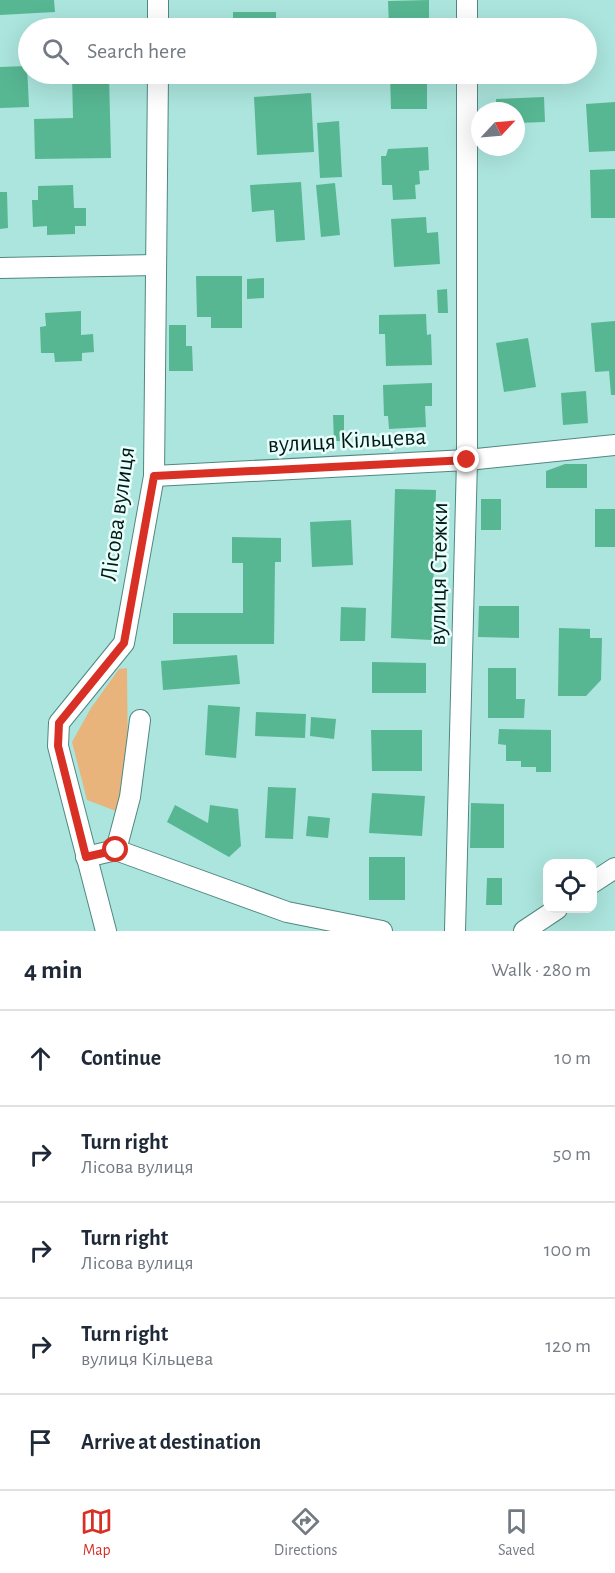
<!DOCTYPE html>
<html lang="en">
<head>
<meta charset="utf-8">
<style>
  :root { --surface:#fff; --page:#f2f2f3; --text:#1f2937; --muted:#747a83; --line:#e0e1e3; --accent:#d93025 }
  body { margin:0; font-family:"Alegreya Sans",sans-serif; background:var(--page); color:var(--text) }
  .controls { position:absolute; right:18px; bottom:18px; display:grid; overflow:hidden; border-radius:12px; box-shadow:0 6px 24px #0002 }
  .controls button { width:54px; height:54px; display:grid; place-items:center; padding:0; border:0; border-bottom:2px solid var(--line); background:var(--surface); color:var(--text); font:30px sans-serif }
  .compass { position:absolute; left:471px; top:102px; width:54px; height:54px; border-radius:50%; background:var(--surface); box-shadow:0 6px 24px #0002; rotate:64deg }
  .stop { position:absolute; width:18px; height:18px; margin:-14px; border:4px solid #d93025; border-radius:50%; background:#fff }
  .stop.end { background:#d93025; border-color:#fff; box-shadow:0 2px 6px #0008 }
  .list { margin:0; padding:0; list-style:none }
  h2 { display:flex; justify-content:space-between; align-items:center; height:78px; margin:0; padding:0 24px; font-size:26px }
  h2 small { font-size:20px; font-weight:400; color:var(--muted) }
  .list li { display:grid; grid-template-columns:39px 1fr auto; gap:18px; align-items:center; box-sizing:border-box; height:96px; padding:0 24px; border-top:2px solid var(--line) }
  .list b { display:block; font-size:22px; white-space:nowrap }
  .list p { margin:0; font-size:20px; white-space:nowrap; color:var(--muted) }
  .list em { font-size:20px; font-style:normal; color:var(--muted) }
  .icon { flex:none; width:33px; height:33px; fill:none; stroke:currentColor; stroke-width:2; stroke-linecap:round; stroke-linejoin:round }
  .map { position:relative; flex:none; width:615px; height:931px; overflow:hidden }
  .search { position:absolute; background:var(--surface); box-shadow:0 6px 24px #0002; left:18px; right:18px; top:18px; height:66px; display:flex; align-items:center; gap:15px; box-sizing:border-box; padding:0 21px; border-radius:33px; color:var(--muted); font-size:22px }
  .sheet { height:558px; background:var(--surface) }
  nav { display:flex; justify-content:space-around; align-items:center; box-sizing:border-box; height:84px; border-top:2px solid var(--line); background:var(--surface); font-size:16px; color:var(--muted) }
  nav a { display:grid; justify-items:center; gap:3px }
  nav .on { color:var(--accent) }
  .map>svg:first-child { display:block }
  .green { fill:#e9b37c }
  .building { fill:#57b793 }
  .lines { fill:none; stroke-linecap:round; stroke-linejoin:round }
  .minor-casing { stroke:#508881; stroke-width:22 }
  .minor { stroke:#fff; stroke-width:20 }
  .route { stroke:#d93025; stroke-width:8 }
  .labels { text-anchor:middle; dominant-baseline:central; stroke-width:5; stroke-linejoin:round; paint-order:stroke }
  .street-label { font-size:24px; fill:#031a17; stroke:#e7fefb }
</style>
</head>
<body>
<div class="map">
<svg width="615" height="931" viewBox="0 0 615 931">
  <rect width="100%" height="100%" fill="#abe5dd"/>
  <path class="green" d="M127 668 128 769 116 811 87 800 72 742 91 708 119 669Z"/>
  <g class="building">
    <path d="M0 0H54L55 12 0 15Z"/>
    <path d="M429 0V28H389L388 1Z"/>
    <rect x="233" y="12" width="43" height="16"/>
    <path d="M27 66 29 107 0 108V67Z"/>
    <path d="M72 74H109L111 158 35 159 34 119 73 118Z"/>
    <path d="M390 74H427V109H391Z"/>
    <path d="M311 93 314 152 257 155 254 97Z"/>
    <path d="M544 97 545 122 516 123V111H496V99Z"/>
    <path d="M615 102V151L589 152 586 104Z"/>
    <path d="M339 121 342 177 320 178 317 123Z"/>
    <path d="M428 147 429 170 419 171 420 184 415 185 416 199 393 200 392 185H382L381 156H386L388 149Z"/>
    <path d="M615 169V218H591L590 170Z"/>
    <path d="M301 182 305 240 276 242 274 210 252 212 250 185Z"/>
    <path d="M335 183 340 235 321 237 316 185Z"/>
    <path d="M73 185 74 208H86V226H75V234L47 235V226L33 227 32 200H38V186Z"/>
    <path d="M0 192H7L8 228 0 229Z"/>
    <path d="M426 217 427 233 438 232 440 264 394 267 391 219Z"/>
    <path d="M196 276H242V328H211V317H197Z"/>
    <path d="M264 278V298L247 299V279Z"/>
    <path d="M447 289 448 313H438L437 290Z"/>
    <path d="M81 311V335L93 334 94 352 82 353V361L55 362 54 353H41L40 327 46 326 45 313Z"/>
    <path d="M426 314 427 335 431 334 432 365 386 366 385 334H379V315Z"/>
    <path d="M615 321V395H611L609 371 595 372 591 323Z"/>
    <path d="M169 325H186V346H192L193 371H169Z"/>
    <path d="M528 338 536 387 504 392 496 343Z"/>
    <path d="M432 383V406H425L426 427 389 429 388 416H384L383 385Z"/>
    <path d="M586 391 588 423 563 425 561 393Z"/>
    <path d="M333 415H344V441H334Z"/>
    <path d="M565 464H587V488H546V471Z"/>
    <path d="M395 489 436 490 432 640 391 638Z"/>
    <rect x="481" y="499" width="20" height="31"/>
    <rect x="595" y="509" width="20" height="38"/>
    <path d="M351 520 353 565 312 567 310 522Z"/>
    <path d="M232 537 281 538V562H275L274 644H173V613H243V563H232Z"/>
    <path d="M479 606H519V638L478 637Z"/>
    <path d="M341 607 366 608 365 641H340Z"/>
    <path d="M559 628 590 629V638H602L601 680 586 696H558Z"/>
    <path d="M237 655 240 684 163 690 161 661Z"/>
    <path d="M372 662 426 663V693H372Z"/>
    <path d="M488 668H516V699H525L524 718H488Z"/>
    <path d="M208 705 240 707 236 758 205 755Z"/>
    <path d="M256 712 306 714 305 738 255 736Z"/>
    <path d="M311 717 336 719 334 739 310 736Z"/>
    <path d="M499 729 551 730V772H536V767H521V761H506V745L498 744Z"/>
    <path d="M371 730H422V771H372Z"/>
    <path d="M268 787 296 788 293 839 265 838Z"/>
    <path d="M372 793 425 796 422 836 369 833Z"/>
    <path d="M471 803 504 804V848H470Z"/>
    <path d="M175 805 208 823 210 805 238 809 241 846 229 857 167 822Z"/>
    <path d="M308 816 330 818 328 838 306 836Z"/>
    <rect x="369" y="857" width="36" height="43"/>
    <path d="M487 878H502V905H486Z"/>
  </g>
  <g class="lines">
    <g class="minor-casing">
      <g id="minor">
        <path d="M158 28V0"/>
        <path d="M467 28V0"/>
        <path d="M0 268 156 265"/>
        <path d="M154 476 467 460 615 445"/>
        <path d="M116 850 130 797 140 720"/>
        <path d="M86 857 116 850 287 912 382 931"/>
        <path d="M592 883 615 868"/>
        <path d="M106 931 58 746 59 723 124 643 154 476 158 74"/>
        <path d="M455 931 467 460V74"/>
        <path d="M524 931 557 909"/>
      </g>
    </g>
    <use href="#minor" class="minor"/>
  </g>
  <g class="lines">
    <path class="route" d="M116 850 86 857 58 746 59 723 124 643 154 476 467 460"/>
  </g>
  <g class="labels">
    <g class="street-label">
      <text transform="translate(347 441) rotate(-3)">вулиця Кільцева</text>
      <text transform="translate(118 514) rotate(-82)">Лісова вулиця</text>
      <text transform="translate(439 574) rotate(-89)">вулиця Стежки</text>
    </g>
  </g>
</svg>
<div class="controls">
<button><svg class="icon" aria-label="locate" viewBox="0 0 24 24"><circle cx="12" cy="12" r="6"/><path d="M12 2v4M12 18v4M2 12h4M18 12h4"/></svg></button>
</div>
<svg class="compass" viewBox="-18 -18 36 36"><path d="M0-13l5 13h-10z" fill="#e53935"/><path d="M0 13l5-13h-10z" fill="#747a83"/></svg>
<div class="stop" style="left:116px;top:850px"></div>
<div class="stop end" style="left:467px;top:460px"></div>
<div class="search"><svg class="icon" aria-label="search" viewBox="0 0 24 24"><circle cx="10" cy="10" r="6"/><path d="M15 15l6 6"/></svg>Search here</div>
</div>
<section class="sheet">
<h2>4 min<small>Walk · 280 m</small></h2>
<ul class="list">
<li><svg class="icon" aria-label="ahead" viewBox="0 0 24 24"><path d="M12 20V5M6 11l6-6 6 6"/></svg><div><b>Continue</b></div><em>10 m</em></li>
<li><svg class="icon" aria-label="right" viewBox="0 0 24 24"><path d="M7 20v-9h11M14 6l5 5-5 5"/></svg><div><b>Turn right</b><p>Лісова вулиця</p></div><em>50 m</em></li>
<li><svg class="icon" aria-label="right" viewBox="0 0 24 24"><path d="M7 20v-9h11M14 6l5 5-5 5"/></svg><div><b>Turn right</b><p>Лісова вулиця</p></div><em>100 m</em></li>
<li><svg class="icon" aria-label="right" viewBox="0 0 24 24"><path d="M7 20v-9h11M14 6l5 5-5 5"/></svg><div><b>Turn right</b><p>вулиця Кільцева</p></div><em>120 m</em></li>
<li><svg class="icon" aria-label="arrive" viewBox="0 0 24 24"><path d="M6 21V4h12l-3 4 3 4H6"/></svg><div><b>Arrive at destination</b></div></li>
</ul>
</section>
<nav>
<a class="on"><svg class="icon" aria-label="map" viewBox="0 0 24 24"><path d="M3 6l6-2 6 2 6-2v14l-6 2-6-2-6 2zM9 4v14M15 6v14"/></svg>Map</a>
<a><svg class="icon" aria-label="directions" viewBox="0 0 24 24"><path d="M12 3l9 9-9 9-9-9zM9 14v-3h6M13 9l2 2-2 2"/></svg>Directions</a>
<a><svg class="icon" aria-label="saved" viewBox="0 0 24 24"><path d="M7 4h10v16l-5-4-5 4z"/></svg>Saved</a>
</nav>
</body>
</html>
